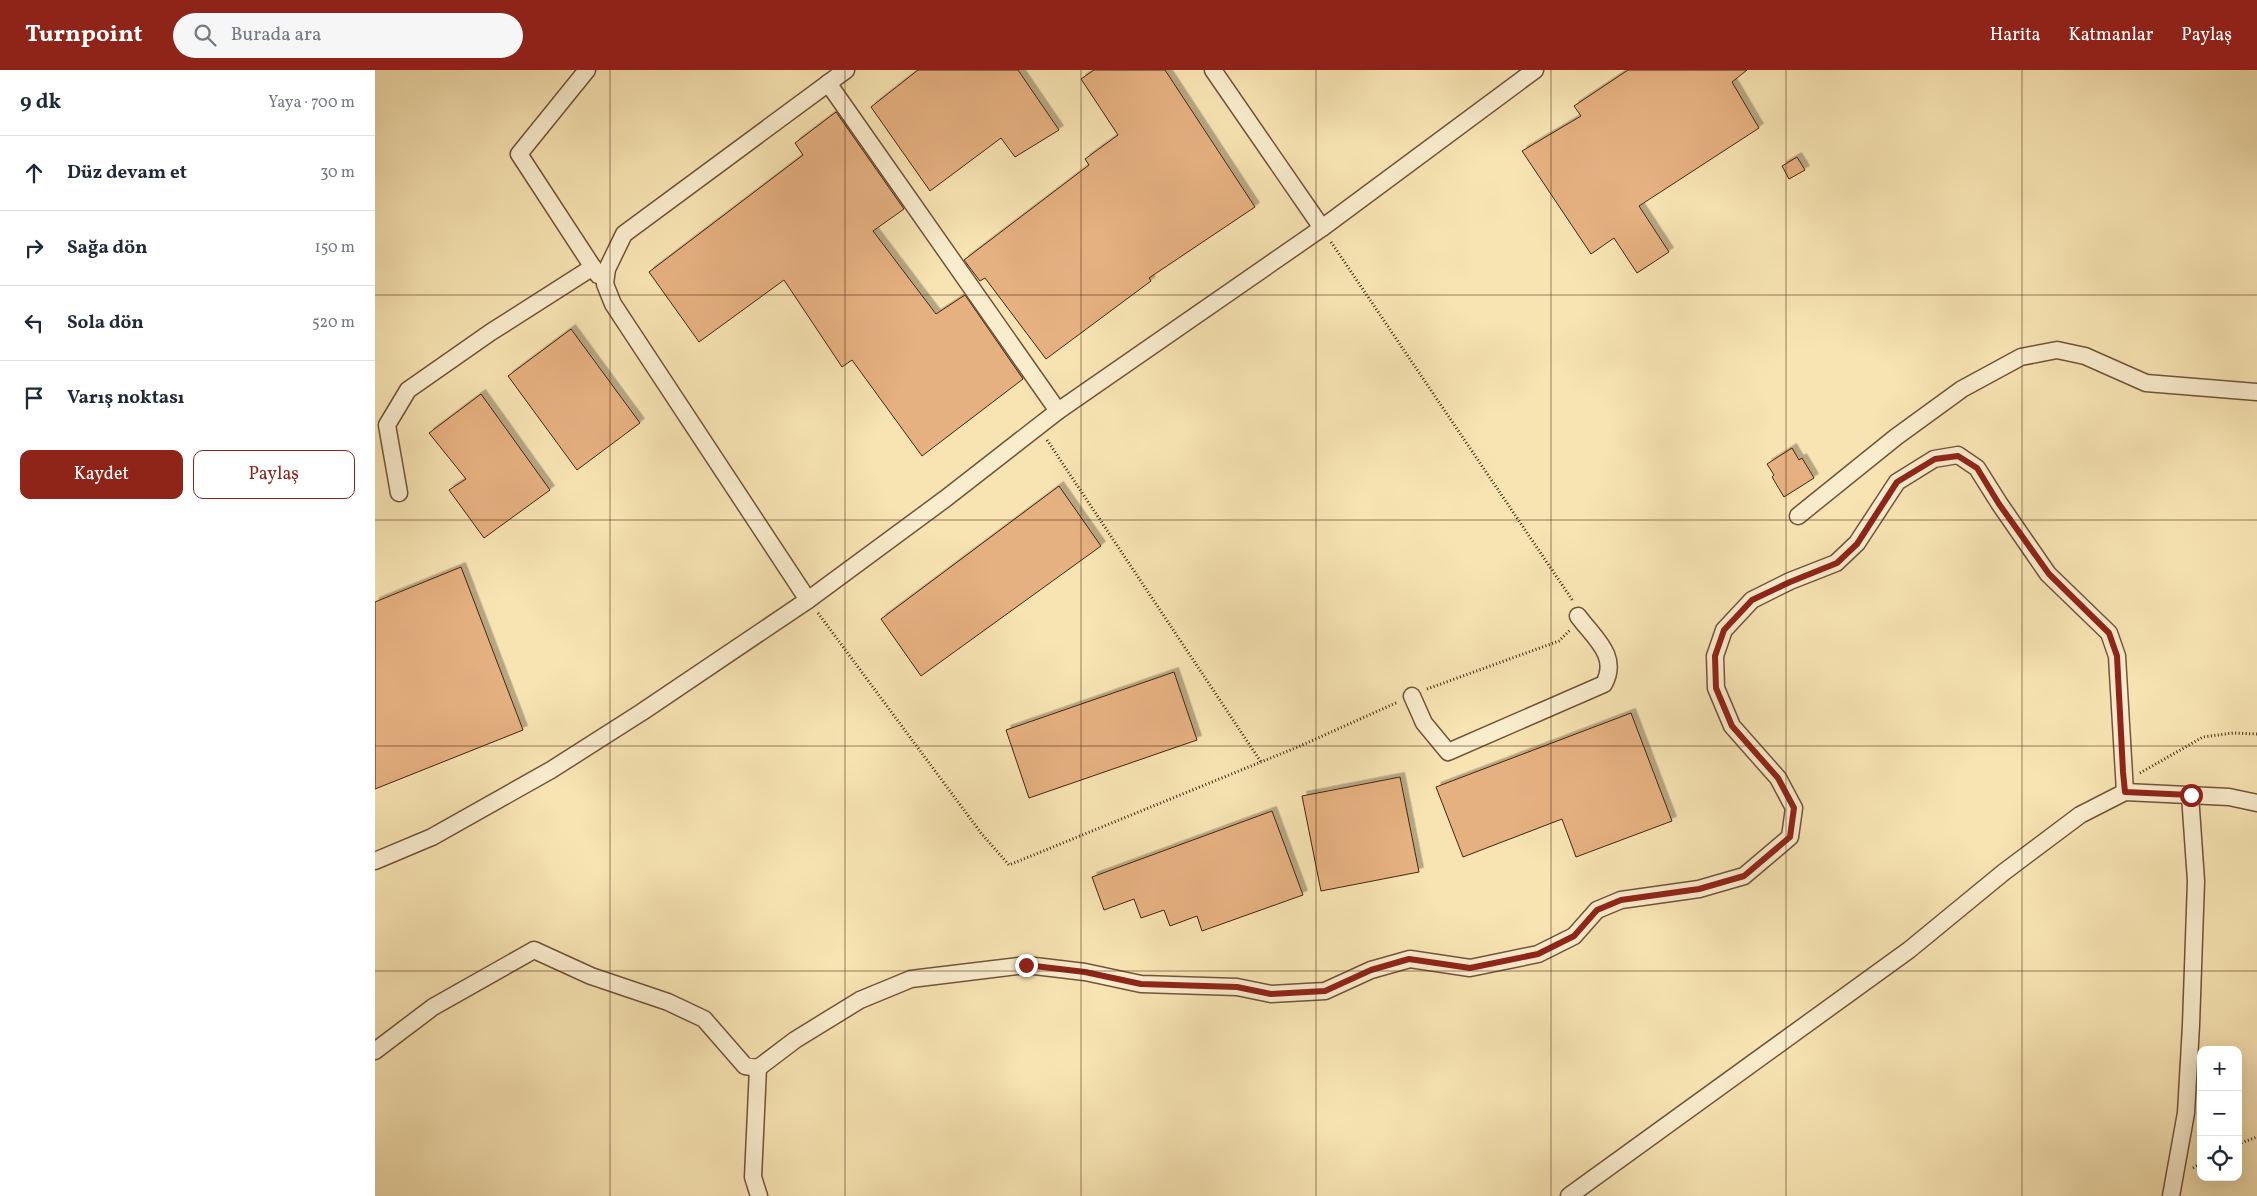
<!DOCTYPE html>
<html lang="tr">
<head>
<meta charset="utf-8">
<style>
  :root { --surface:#fff; --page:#f6f6f7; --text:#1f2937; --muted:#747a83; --line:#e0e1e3; --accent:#8f2418 }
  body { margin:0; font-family:Vollkorn,serif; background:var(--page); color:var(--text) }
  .controls { position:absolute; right:15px; bottom:15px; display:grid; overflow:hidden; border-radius:10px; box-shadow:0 5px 20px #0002 }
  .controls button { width:45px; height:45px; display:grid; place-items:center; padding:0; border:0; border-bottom:1px solid var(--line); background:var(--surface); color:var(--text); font:25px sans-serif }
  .stop { position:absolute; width:15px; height:15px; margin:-11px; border:4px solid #8f2418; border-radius:50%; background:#fff }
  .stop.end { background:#8f2418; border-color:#fff; box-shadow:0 1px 5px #0008 }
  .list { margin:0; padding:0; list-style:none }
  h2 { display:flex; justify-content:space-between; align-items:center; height:65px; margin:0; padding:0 20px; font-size:21px }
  h2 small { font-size:16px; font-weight:400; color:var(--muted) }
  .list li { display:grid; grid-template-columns:32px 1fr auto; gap:15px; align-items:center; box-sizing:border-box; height:75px; padding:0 20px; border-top:1px solid var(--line) }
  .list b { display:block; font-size:19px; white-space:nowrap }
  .list em { font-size:16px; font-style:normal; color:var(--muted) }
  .actions { display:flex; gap:10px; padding:15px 20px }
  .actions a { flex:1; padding:11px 0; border:1px solid var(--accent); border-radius:10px; text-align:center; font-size:18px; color:var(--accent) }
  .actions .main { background:var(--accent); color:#fff }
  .icon { flex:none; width:28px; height:28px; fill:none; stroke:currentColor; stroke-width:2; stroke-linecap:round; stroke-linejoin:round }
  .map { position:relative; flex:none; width:1882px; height:1126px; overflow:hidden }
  header { display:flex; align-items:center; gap:30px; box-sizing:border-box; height:70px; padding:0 25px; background:var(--accent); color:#fff }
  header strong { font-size:24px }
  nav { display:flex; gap:28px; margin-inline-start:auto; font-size:18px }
  .search { width:350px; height:45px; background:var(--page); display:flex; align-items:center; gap:12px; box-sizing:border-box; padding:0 18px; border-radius:28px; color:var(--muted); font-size:19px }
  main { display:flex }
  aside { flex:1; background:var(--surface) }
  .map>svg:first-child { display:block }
  .building { fill:#e6b181; stroke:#462410; filter:url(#shadow) }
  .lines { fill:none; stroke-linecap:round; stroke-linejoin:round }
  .minor-casing { stroke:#725439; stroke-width:19 }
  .path { stroke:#462410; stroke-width:3; stroke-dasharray:1 2.5; stroke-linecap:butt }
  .minor { stroke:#faedce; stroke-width:16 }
  .route { stroke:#8f2418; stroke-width:6 }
  .grid { fill:none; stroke:#462410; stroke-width:1; stroke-opacity:0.55 }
</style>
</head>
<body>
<header>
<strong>Turnpoint</strong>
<div class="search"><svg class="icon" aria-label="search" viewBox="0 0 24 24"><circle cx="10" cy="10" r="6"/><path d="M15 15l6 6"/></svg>Burada ara</div>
<nav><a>Harita</a><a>Katmanlar</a><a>Paylaş</a></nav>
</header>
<main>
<aside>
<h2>9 dk<small>Yaya · 700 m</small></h2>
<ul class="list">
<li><svg class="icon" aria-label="ahead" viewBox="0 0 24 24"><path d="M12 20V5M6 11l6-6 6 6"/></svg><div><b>Düz devam et</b></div><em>30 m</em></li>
<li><svg class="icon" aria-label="right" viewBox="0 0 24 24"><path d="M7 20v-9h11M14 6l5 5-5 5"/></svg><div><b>Sağa dön</b></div><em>150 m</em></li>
<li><svg class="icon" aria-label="left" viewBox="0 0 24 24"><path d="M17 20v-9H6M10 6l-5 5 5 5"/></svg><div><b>Sola dön</b></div><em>520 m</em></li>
<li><svg class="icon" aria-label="arrive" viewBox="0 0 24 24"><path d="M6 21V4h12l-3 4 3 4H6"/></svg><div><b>Varış noktası</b></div></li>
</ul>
<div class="actions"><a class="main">Kaydet</a><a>Paylaş</a></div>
</aside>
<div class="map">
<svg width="1882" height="1126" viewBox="0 0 1882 1126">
  <defs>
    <filter id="shadow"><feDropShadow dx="4.5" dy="-4.5" stdDeviation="0" flood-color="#0004"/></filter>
  </defs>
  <rect width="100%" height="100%" fill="#f8e4b3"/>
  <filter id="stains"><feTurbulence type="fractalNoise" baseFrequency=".004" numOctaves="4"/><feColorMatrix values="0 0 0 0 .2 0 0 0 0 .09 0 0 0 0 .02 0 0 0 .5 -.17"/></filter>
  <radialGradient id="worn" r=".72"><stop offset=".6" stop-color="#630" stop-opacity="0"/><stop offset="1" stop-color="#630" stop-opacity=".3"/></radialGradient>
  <g class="building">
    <path d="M543 0H643L684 60 640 87 626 68 555 121 496 37Z"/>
    <path d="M719 0H790L880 137 774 208 776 211 671 289 610 208 605 211 589 190 714 95 710 89 743 65 706 9Z"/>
    <path d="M1253 0H1372L1357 12 1384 58 1264 136 1294 182 1262 203 1239 168 1216 184 1147 81 1206 46 1199 36Z"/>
    <path d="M461 42 529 139 498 161 561 244 590 225 648 309 547 386 477 290 467 297 409 210 324 272 274 202 428 85 420 73Z"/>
    <path d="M1422 87 1430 100 1414 109 1407 96Z"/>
    <path d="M196 259 265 353 202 400 133 306Z"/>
    <path d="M106 324 175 420 109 468 74 420 91 409 54 363Z"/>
    <path d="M1417 378 1424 390 1427 388 1439 408 1409 427 1397 407 1399 405 1392 394Z"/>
    <path d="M684 416 726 476 546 606 506 549Z"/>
    <path d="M86 497 148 660 0 719V532Z"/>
    <path d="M799 602 822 670 654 728 631 660Z"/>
    <path d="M1256 643 1297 751 1201 787 1187 749 1088 787 1061 717Z"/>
    <path d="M1025 707 1044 802 946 821 927 726Z"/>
    <path d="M897 741 928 825 827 861 822 846 795 856 789 840 766 848 759 829 729 840 717 807Z"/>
  </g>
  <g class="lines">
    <g class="minor-casing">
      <g id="minor">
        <path d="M212 0 144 84 223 205"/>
        <path d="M838 0 947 158"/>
        <path d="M453 13 683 341"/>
        <path d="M24 423 12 355 33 320 116 262 218 197"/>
        <path d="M1423 446 1521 367 1587 319 1646 287 1682 280 1710 286 1771 313 1882 322"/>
        <path d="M433 530 238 234 230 214 232 199 249 164 471 0"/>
        <path d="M1037 626 1049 653 1073 682 1229 614C1244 586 1220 569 1203 546"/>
        <path d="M0 791 57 767 176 700 267 642 433 530 570 429 683 341 947 158 1160 0"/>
        <path d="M0 981 58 937 159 880 216 906 293 932 329 949 370 996 383 998 420 970 485 930 536 909 651 895 710 902 766 914 862 917 896 924 950 921 996 900 1035 889 1095 898 1163 884 1199 866 1222 840 1246 830 1324 819 1369 806 1415 767 1419 738 1403 708 1357 656 1341 618 1340 586 1349 560 1377 530 1415 511 1461 493 1482 473 1522 412 1559 389 1583 385 1602 398 1624 433 1673 504 1734 563 1742 586 1750 722"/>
        <path d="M383 998 378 1107 384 1126"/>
        <path d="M1194 1126 1534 880 1629 802 1705 745 1750 722 1854 727 1882 733"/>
        <path d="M1796 1126 1811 1043 1816 955 1821 811 1815 725"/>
      </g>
    </g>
    <g class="path">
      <path d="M956 172 1198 531"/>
      <path d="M672 370 886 692"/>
      <path d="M443 543 606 763 634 795 925 676 1023 632"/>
      <path d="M1052 619 1184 571 1195 560"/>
      <path d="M1765 703 1828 667 1858 663 1882 664"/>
      <path d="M1863 1074 1882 1067"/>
      <path d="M1818 1098 1826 1093"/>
    </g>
    <use href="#minor" class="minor"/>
  </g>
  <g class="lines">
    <path class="route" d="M651 895 710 902 766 914 862 917 896 924 950 921 996 900 1034 889 1095 898 1163 884 1199 866 1222 840 1246 830 1324 819 1369 806 1415 767 1419 738 1403 708 1357 656 1341 618 1340 586 1349 560 1377 530 1415 512 1462 493 1482 474 1522 412 1560 389 1583 386 1602 398 1624 434 1674 504 1734 563 1742 586 1748 702 1750 722 1816 725"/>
  </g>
  <path class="grid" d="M235 0V1126M470 0V1126M706 0V1126M941 0V1126M1176 0V1126M1411 0V1126M1647 0V1126M0 225H1882M0 450H1882M0 676H1882M0 901H1882"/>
  <rect width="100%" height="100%" filter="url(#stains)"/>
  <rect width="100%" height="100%" fill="url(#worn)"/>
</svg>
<div class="controls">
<button>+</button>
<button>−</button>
<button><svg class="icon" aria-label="locate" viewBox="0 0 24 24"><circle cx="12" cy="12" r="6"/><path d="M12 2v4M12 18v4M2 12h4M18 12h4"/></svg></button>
</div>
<div class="stop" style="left:1816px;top:725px"></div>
<div class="stop end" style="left:651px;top:895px"></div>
</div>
</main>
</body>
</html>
